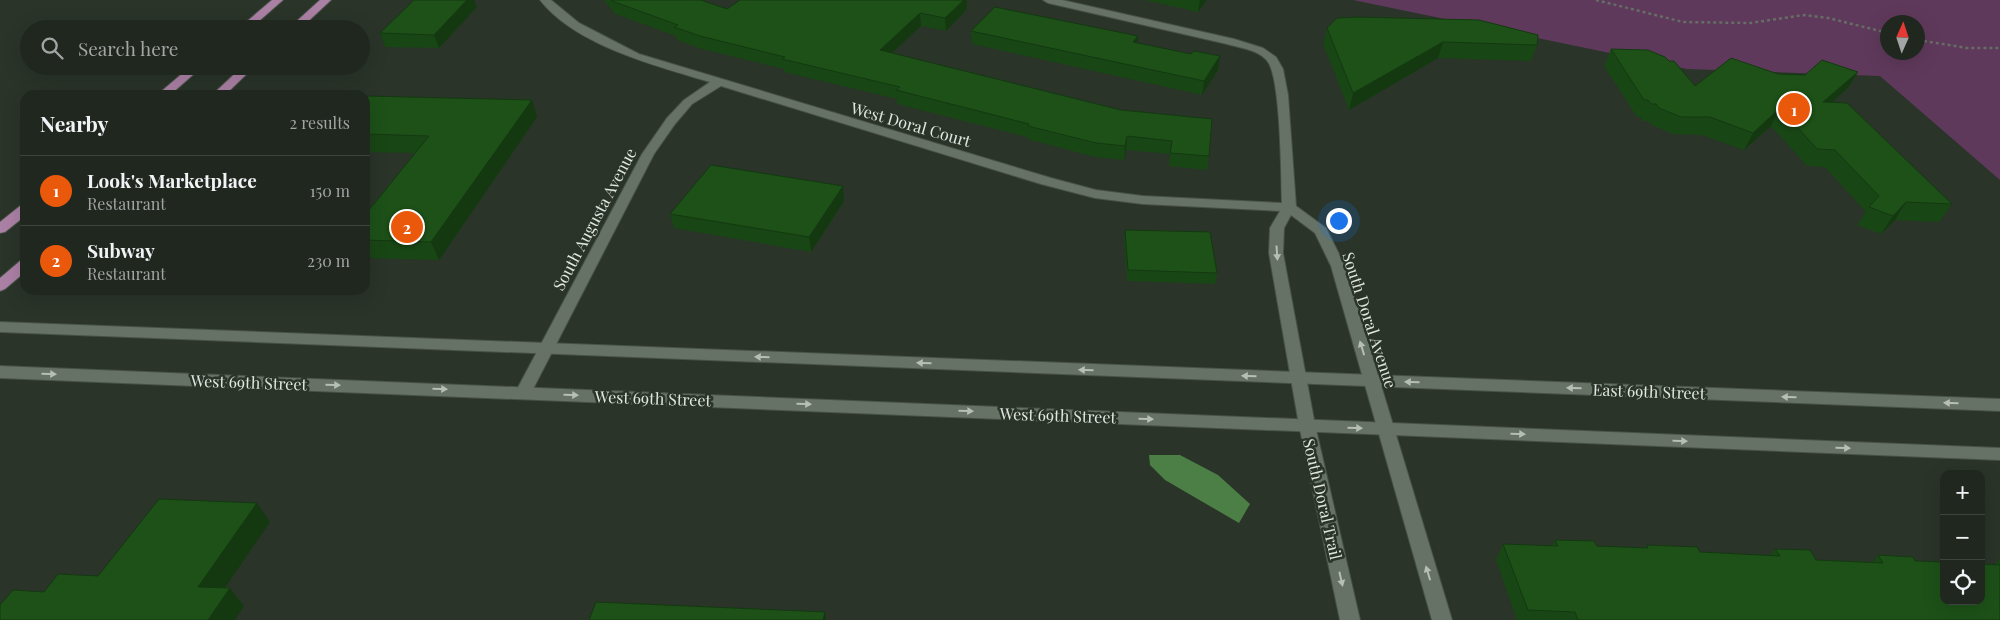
<!DOCTYPE html>
<html lang="en">
<head>
<meta charset="utf-8">
<style>
  :root { --surface:#20271f; --page:#282f28; --text:#f1f3f6; --muted:#a2a5a4; --line:#3d443d; --accent:#ea580c }
  body { margin:0; font-family:"Playfair Display",serif; background:var(--page); color:var(--text) }
  .controls { position:absolute; right:15px; bottom:15px; display:grid; overflow:hidden; border-radius:10px; box-shadow:0 5px 20px #0002 }
  .controls button { width:45px; height:45px; display:grid; place-items:center; padding:0; border:0; border-bottom:1px solid var(--line); background:var(--surface); color:var(--text); font:25px sans-serif }
  .compass { position:absolute; left:1880px; top:15px; width:45px; height:45px; border-radius:50%; background:var(--surface); box-shadow:0 5px 20px #0002; rotate:3deg }
  .you { position:absolute; left:1338px; top:220px; width:18px; height:18px; margin:-12px; border:4px solid #fff; border-radius:50%; background:#1a73e8; box-shadow:0 0 0 8px #1a73e833 }
  .badge { display:grid; place-items:center; width:32px; height:32px; border-radius:50%; background:var(--accent); color:#fff; font-size:16px; font-weight:700 }
  .pin { position:absolute; translate:-50% -50%; border:2px solid #fff; box-shadow:0 1px 5px #0006 }
  .list { margin:0; padding:0; list-style:none }
  h2 { display:flex; justify-content:space-between; align-items:center; height:65px; margin:0; padding:0 20px; font-size:21px }
  h2 small { font-size:16px; font-weight:400; color:var(--muted) }
  .list li { display:grid; grid-template-columns:32px 1fr auto; gap:15px; align-items:center; box-sizing:border-box; height:70px; padding:0 20px; border-top:1px solid var(--line) }
  .list b { display:block; font-size:19px; white-space:nowrap }
  .list p { margin:0; font-size:16px; white-space:nowrap; color:var(--muted) }
  .list em { font-size:16px; font-style:normal; color:var(--muted) }
  .icon { flex:none; width:28px; height:28px; fill:none; stroke:currentColor; stroke-width:2; stroke-linecap:round; stroke-linejoin:round }
  .map { position:relative; flex:none; width:2000px; height:620px; overflow:hidden }
  .search { position:absolute; background:var(--surface); box-shadow:0 5px 20px #0002; left:20px; top:20px; width:350px; height:55px; display:flex; align-items:center; gap:12px; box-sizing:border-box; padding:0 18px; border-radius:28px; color:var(--muted); font-size:19px }
  .panel { position:absolute; background:var(--surface); box-shadow:0 5px 20px #0002; left:20px; top:90px; width:350px; height:205px; border-radius:15px }
  .map>svg:first-child { display:block }
  .green { fill:#5f395b; fill-rule:evenodd }
  .water { fill:#4b7f45 }
  .lines { fill:none; stroke-linecap:round; stroke-linejoin:round }
  .street-casing { stroke:#485147; stroke-width:2 }
  .secondary-casing { stroke:#485147; stroke-width:2 }
  .primary-casing { stroke:#485147; stroke-width:2 }
  .path { stroke:#656d64; stroke-width:2.5; stroke-dasharray:3 3; stroke-linecap:butt }
  .street { fill:#667265; fill-rule:evenodd }
  .secondary { fill:#667265; fill-rule:evenodd }
  .primary { fill:#ab80a5; fill-rule:evenodd }
  .wall { fill:#194615 }
  .shaded-wall { fill:#143911 }
  .building { fill:#1d5118; stroke:#143911 }
  .oneway { fill:#b6beb5 }
  .labels { text-anchor:middle; dominant-baseline:central; stroke-width:5; stroke-linejoin:round; paint-order:stroke }
  .street-label { font-size:16px; fill:#e1e7e0; stroke:#2a3429 }
</style>
</head>
<body>
<div class="map">
<svg width="2000" height="620" viewBox="0 0 2000 620">
  <rect width="100%" height="100%" fill="#2a3429"/>
  <path class="green" d="M1353 0H2000V180L1880 76 1687 69ZM1888 22H1918V52H1888Z"/>
  <path class="water" d="M1149 455H1180L1218 475 1250 504 1239 523 1165 480 1150 465Z"/>
  <g class="lines">
    <g class="street-casing">
      <path id="street" d="M540 0H551L579 23 639 54 1051 178 1096 190 1143 196 1282 203C1281 176 1281 81 1268 62 1260 50 1240 48 1227 44L1048 3 1043 0H1062L1234 39 1263 48 1276 57 1283 69 1288 95 1296 206 1326 228 1345 266 1452 620H1432L1331 266 1315 233 1291 215 1284 228 1283 253 1315 425 1360 620H1340L1299 425 1269 253 1270 228 1280 211 1143 204 1095 198 1041 184 721 86 692 104 675 124 654 154 531 393 529 397 523 399 517 397 515 393 642 154 667 118 684 100 710 82C657 66 576 46 540 0Z"/>
    </g>
    <g class="secondary-casing">
      <g id="secondary">
        <path d="M0 322 2000 399V411L0 332Z"/>
        <path d="M0 366 2000 448V460L0 378Z"/>
      </g>
    </g>
    <g class="primary-casing">
      <g id="primary">
        <path d="M272 0H283L250 29H238Z"/>
        <path d="M320 0H331L300 29H288Z"/>
        <path d="M191 66H203L170 95H157Z"/>
        <path d="M243 66H255L225 95H212Z"/>
        <path d="M25 205V216L5 232 0 233V222L20 206Z"/>
        <path d="M25 260V272L5 289 0 291V278L20 261Z"/>
      </g>
    </g>
    <g class="path">
      <path d="M1596 0 1683 22 1750 23 1804 15 1828 18 1888 33"/>
      <path d="M1918 40 1967 48H2000"/>
    </g>
    <use href="#street" class="street"/>
    <use href="#secondary" class="secondary"/>
    <use href="#primary" class="primary"/>
  </g>
  <g class="wall">
    <path d="M604 0H701L727 9 740 0H967V9L946 31 921 26 891 53 1121 110 1209 156 1207 170 1169 166 1170 154 1126 150 1124 160 1095 157 1027 139V137L897 104V99L784 72V69L702 49 677 40 676 36 615 14Z"/>
    <path d="M1144 0H1207L1198 12Z"/>
    <path d="M477 7 439 48 385 47 380 33Z"/>
    <path d="M1327 28 1537 45 1531 61 1438 58 1349 110 1323 44Z"/>
    <path d="M971 31 1137 43 1218 70 1202 95 972 44Z"/>
    <path d="M1611 49 1669 61 1695 86 1778 74 1805 75 1858 72 1848 88 1832 103 1952 204 1939 222 1895 220 1881 234 1857 225 1866 212 1825 167 1807 166 1771 126 1744 150 1702 135 1673 134 1652 125 1648 121H1643L1640 117H1637L1604 66Z"/>
    <path d="M365 97 537 117 439 260 365 258V215L415 153 365 152Z"/>
    <path d="M844 201 811 252 674 228 670 214Z"/>
    <path d="M1125 230 1217 273 1215 284 1127 281 1124 241Z"/>
    <path d="M1555 540 1597 546 1645 548 1647 545 1700 552 1770 555 1775 549 1816 560 1873 562 1878 555 1915 561 1994 565 2000 559V620H1517L1496 560 1503 544 1552 546Z"/>
  </g>
  <g class="shaded-wall">
    <path d="M467 0H474L477 7 439 48 434 35Z"/>
    <path d="M964 0H967V9L946 31 945 18Z"/>
    <path d="M1200 0H1207L1198 12Z"/>
    <path d="M920 13 921 26 881 63 880 50Z"/>
    <path d="M1138 36 1137 50 1133 42Z"/>
    <path d="M1443 42 1438 58 1349 110 1353 93Z"/>
    <path d="M1220 56 1218 70 1202 95 1204 81Z"/>
    <path d="M1858 72 1848 88 1813 119 1823 102Z"/>
    <path d="M532 100 537 117 439 260 431 242Z"/>
    <path d="M1780 108 1771 126 1744 150 1753 133Z"/>
    <path d="M1127 136 1126 150 1124 160 1125 146Z"/>
    <path d="M843 186 844 201 811 252 809 237Z"/>
    <path d="M1906 202 1895 220 1881 234 1893 216Z"/>
    <path d="M257 503 270 522 213 605 198 587Z"/>
    <path d="M230 588 244 606 235 620H208Z"/>
    <path d="M825 612 826 620H823Z"/>
  </g>
  <g class="building">
    <path d="M414 0H467L434 35 380 33Z"/>
    <path d="M611 0H701L727 9 740 0H964L945 18 920 13 880 50 1121 110 1212 119 1209 156 1170 153 1172 141 1127 136 1125 146 1096 143 1028 126 1029 124 896 90 900 87 782 59 785 57 700 36 674 27 678 25 612 1Z"/>
    <path d="M995 7 1138 36 1133 42 1191 54 1194 51 1220 56 1204 81 971 31Z"/>
    <path d="M1358 17 1479 20 1538 35 1537 45 1443 42 1353 93 1327 28 1337 18Z"/>
    <path d="M1611 49 1648 50 1665 57 1669 61H1674L1695 86 1731 58 1778 74 1805 75 1822 60 1858 72 1823 102 1847 103 1952 204 1906 202 1893 216 1869 207 1879 196 1835 150 1817 149 1780 108 1753 133 1710 117H1681L1659 108 1656 104H1651L1648 100H1644Z"/>
    <path d="M366 96 532 100 431 242 365 240V215L429 136 365 134V97Z"/>
    <path d="M711 165 843 186 809 237 670 214Z"/>
    <path d="M1125 230 1210 232 1217 273 1128 270Z"/>
    <path d="M159 499 257 503 198 587 230 588 208 620H0V605L13 590 44 592 58 574 98 576Z"/>
    <path d="M1555 540 1594 541 1597 546 1648 548 1647 545 1697 547 1700 552 1780 556 1775 549 1810 550 1816 560 1883 563 1878 555 1913 557 1915 561 1944 562V601H1981V564L2000 565V620H1578L1575 612 1528 610 1503 544 1558 546Z"/>
    <path d="M596 602 825 612 823 620H589Z"/>
  </g>
  <defs><path id="oneway-solid" d="M-6-.8H1V-3.2L6.5 0L1 3.2V.8H-6Z" transform="scale(1.25)"/></defs>
  <g class="oneway">
    <use href="#oneway-solid" transform="translate(1277 253) rotate(86)"/>
    <use href="#oneway-solid" transform="translate(1362 348) rotate(-107)"/>
    <use href="#oneway-solid" transform="translate(762 357) rotate(-178)"/>
    <use href="#oneway-solid" transform="translate(924 363) rotate(-178)"/>
    <use href="#oneway-solid" transform="translate(1086 370) rotate(-178)"/>
    <use href="#oneway-solid" transform="translate(49 374) rotate(2)"/>
    <use href="#oneway-solid" transform="translate(1249 376) rotate(-178)"/>
    <use href="#oneway-solid" transform="translate(1412 382) rotate(-178)"/>
    <use href="#oneway-solid" transform="translate(333 385) rotate(2)"/>
    <use href="#oneway-solid" transform="translate(1574 388) rotate(-178)"/>
    <use href="#oneway-solid" transform="translate(440 389) rotate(2)"/>
    <use href="#oneway-solid" transform="translate(571 395) rotate(2)"/>
    <use href="#oneway-solid" transform="translate(1789 397) rotate(-178)"/>
    <use href="#oneway-solid" transform="translate(1951 403) rotate(-178)"/>
    <use href="#oneway-solid" transform="translate(804 404) rotate(2)"/>
    <use href="#oneway-solid" transform="translate(966 411) rotate(2)"/>
    <use href="#oneway-solid" transform="translate(1146 419) rotate(2)"/>
    <use href="#oneway-solid" transform="translate(1355 428) rotate(2)"/>
    <use href="#oneway-solid" transform="translate(1518 434) rotate(2)"/>
    <use href="#oneway-solid" transform="translate(1680 441) rotate(2)"/>
    <use href="#oneway-solid" transform="translate(1843 448) rotate(2)"/>
    <use href="#oneway-solid" transform="translate(1428 573) rotate(-107)"/>
    <use href="#oneway-solid" transform="translate(1341 579) rotate(77)"/>
  </g>
  <g class="labels">
    <g class="street-label">
      <text transform="translate(911 124) rotate(16)">West Doral Court</text>
      <text transform="translate(594 219) rotate(-62)">South Augusta Avenue</text>
      <text transform="translate(1370 320) rotate(72)">South Doral Avenue</text>
      <text transform="translate(249 382) rotate(2)">West 69th Street</text>
      <text transform="translate(1649 391) rotate(2)">East 69th Street</text>
      <text transform="translate(653 398) rotate(2)">West 69th Street</text>
      <text transform="translate(1058 415) rotate(2)">West 69th Street</text>
      <text transform="translate(1323 499) rotate(77)">South Doral Trail</text>
    </g>
  </g>
</svg>
<div class="controls">
<button>+</button>
<button>−</button>
<button><svg class="icon" aria-label="locate" viewBox="0 0 24 24"><circle cx="12" cy="12" r="6"/><path d="M12 2v4M12 18v4M2 12h4M18 12h4"/></svg></button>
</div>
<svg class="compass" viewBox="-18 -18 36 36"><path d="M0-13l5 13h-10z" fill="#e53935"/><path d="M0 13l5-13h-10z" fill="#a2a5a4"/></svg>
<div class="you"></div>
<div class="pin badge" style="left:1794px;top:109px">1</div>
<div class="pin badge" style="left:407px;top:227px">2</div>
<div class="search"><svg class="icon" aria-label="search" viewBox="0 0 24 24"><circle cx="10" cy="10" r="6"/><path d="M15 15l6 6"/></svg>Search here</div>
<section class="panel">
<h2>Nearby<small>2 results</small></h2>
<ul class="list">
<li><span class="badge">1</span><div><b>Look's Marketplace</b><p>Restaurant</p></div><em>150 m</em></li>
<li><span class="badge">2</span><div><b>Subway</b><p>Restaurant</p></div><em>230 m</em></li>
</ul>
</section>
</div>
</body>
</html>
